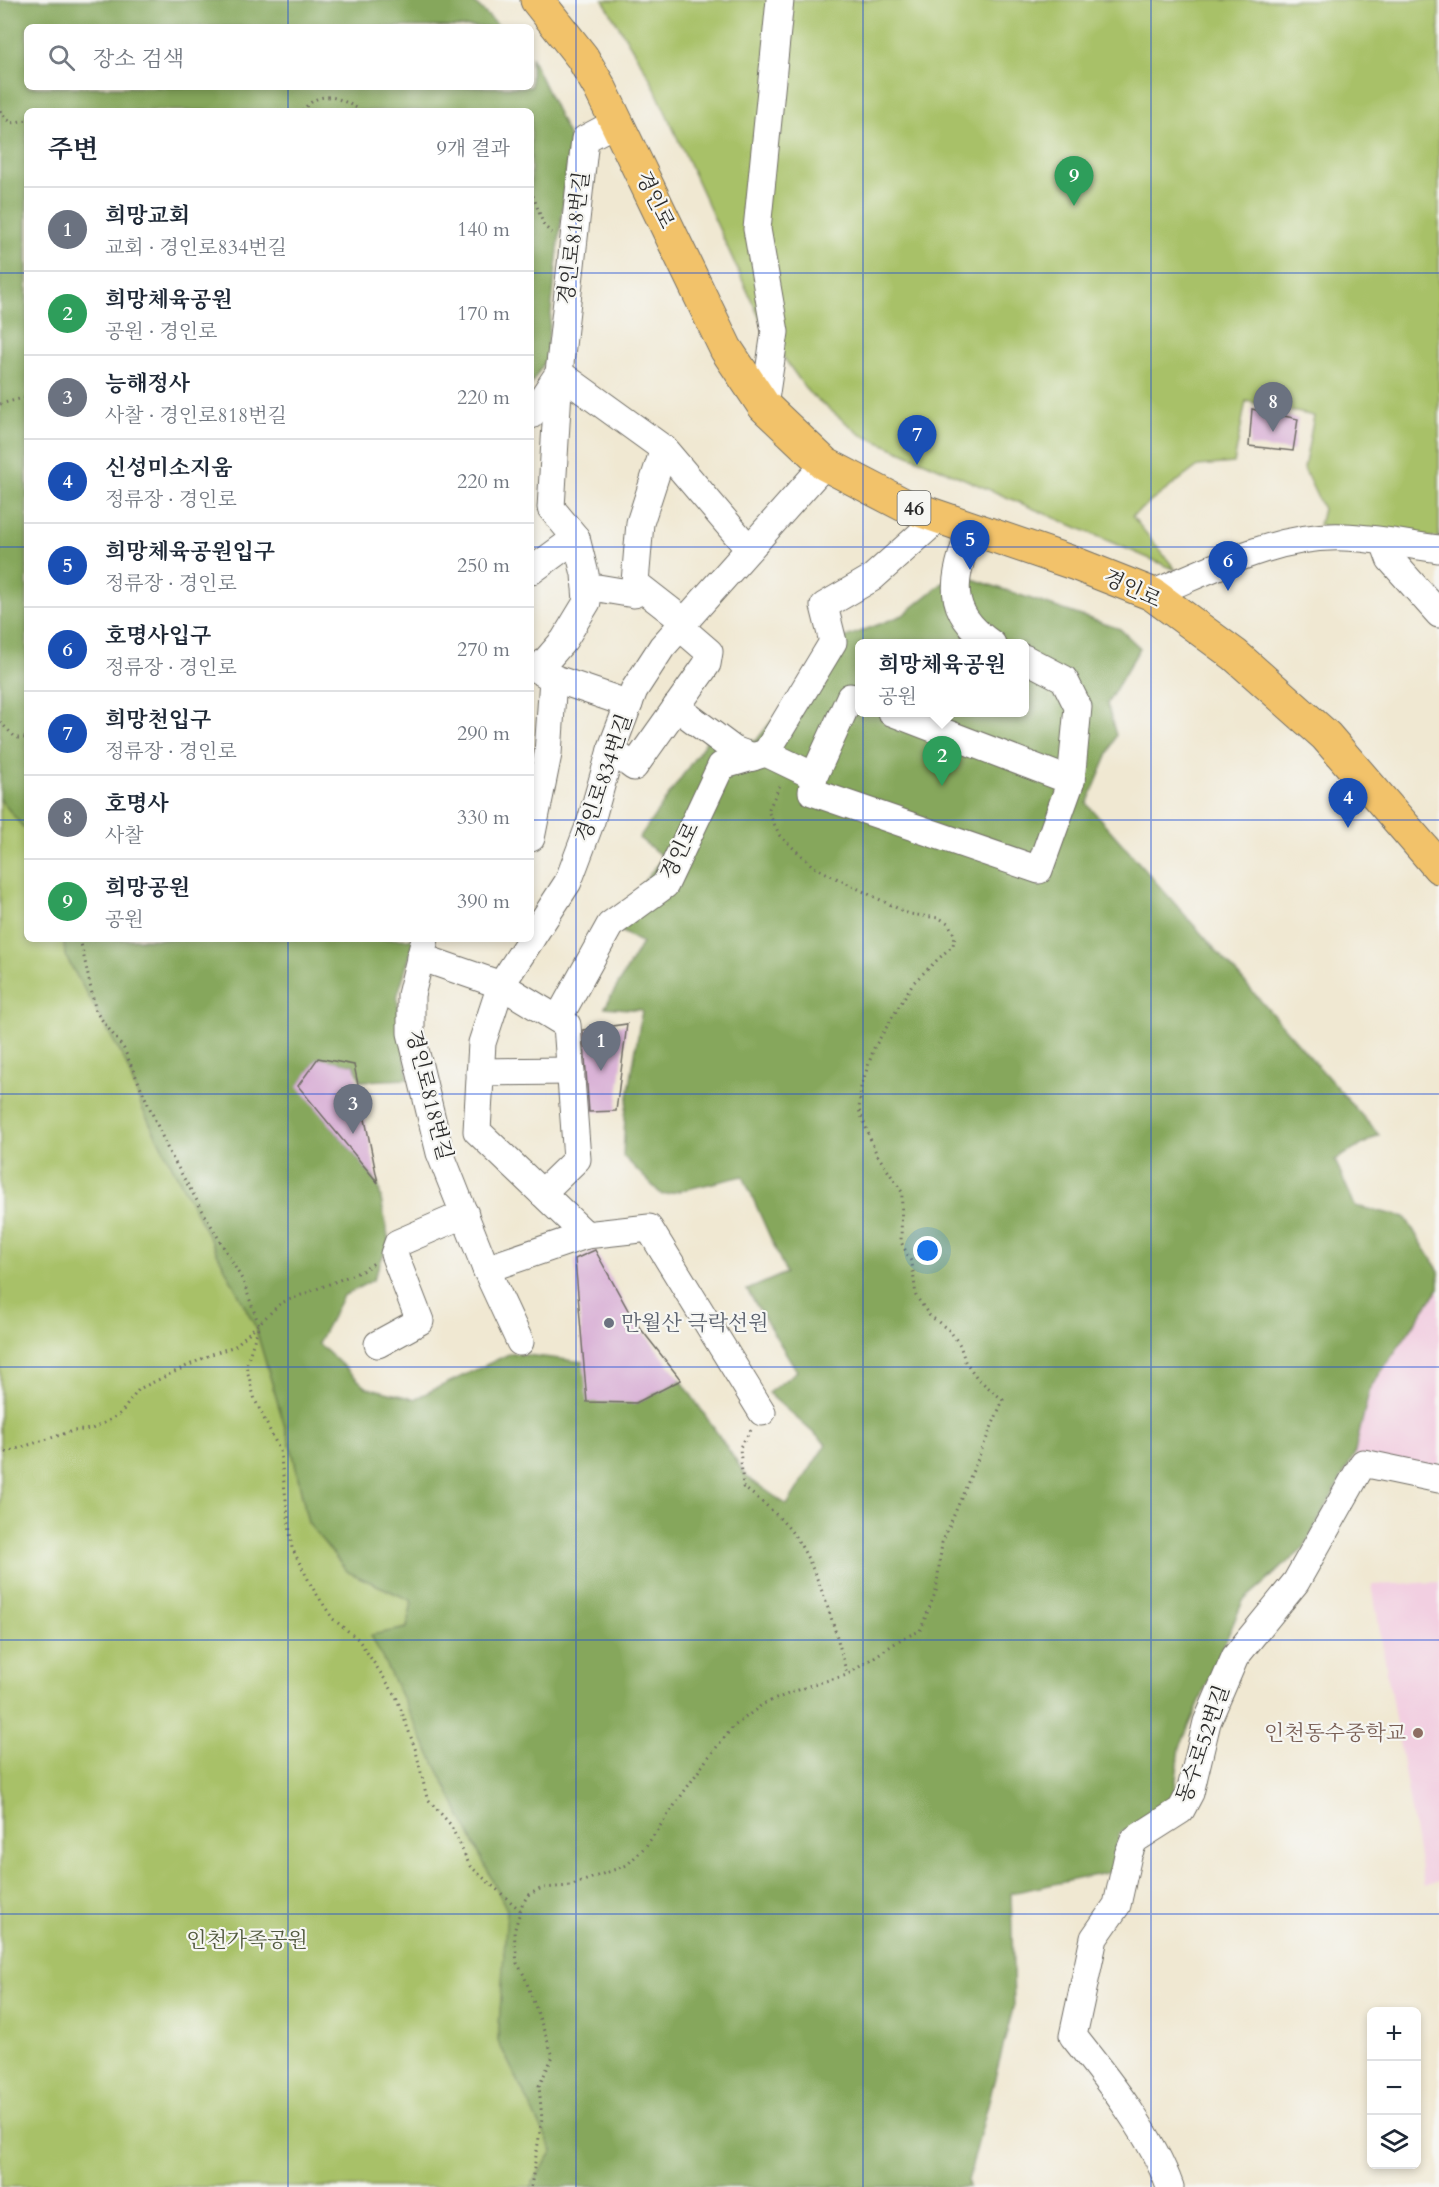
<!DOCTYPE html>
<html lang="ko">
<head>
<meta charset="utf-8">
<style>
  :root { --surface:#fff; --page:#f2f2f3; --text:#1f2937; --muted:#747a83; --line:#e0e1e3; --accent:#111827 }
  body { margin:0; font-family:Cardo,"Noto Serif KR",serif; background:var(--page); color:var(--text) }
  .controls { position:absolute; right:18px; bottom:18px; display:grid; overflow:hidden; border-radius:9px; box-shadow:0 3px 9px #0003 }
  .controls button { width:54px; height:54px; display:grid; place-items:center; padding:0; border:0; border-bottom:2px solid var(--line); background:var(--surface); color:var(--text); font:30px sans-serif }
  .you { position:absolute; left:928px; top:1251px; width:21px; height:21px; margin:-15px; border:4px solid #fff; border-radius:50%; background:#1a73e8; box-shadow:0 0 0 9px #1a73e833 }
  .badge { display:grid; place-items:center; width:39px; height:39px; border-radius:50%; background:var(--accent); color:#fff; font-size:20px; font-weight:700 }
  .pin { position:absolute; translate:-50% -50px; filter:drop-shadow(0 2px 3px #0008) }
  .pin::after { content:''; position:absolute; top:32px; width:21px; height:18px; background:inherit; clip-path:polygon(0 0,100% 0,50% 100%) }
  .popup { position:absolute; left:855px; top:639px; width:174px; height:78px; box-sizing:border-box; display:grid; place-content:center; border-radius:9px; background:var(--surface); filter:drop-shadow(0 2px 4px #0005); font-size:20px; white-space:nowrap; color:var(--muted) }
  .popup b { font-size:22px; color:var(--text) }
  .popup::after { content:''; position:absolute; left:50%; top:100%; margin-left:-12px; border:12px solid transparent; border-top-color:var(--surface) }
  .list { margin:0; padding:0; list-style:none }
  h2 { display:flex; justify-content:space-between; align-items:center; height:78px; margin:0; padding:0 24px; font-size:26px }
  h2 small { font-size:20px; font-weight:400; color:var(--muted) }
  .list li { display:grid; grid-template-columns:39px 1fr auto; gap:18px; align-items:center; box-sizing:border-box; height:84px; padding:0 24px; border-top:2px solid var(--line) }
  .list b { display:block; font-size:22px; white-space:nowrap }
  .list p { margin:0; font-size:20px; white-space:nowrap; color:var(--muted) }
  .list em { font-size:20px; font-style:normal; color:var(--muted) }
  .icon { flex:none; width:33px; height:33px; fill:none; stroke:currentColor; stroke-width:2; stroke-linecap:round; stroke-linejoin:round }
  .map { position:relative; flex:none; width:1439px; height:2187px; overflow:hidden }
  .search { position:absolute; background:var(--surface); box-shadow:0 3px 9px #0003; left:24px; top:24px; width:510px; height:66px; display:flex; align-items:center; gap:15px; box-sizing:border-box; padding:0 21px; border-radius:9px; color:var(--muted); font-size:22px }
  .panel { position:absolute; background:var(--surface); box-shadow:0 3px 9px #0003; left:24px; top:108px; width:510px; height:834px; border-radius:9px }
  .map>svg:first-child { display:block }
  .built { fill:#f2cfe1 }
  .green { fill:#a8c167; stroke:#6a7649; stroke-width:1.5 }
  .forest { fill:#86a75c; stroke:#586944; stroke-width:1.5; fill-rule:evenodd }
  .building { fill:#dab3d7 }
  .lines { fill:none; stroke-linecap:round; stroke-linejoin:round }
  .minor-casing { stroke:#706d65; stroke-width:29 }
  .major-casing { stroke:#706d65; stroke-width:35 }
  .path { stroke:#706d65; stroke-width:3; stroke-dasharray:1.5 4.5; stroke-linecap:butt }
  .minor { stroke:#fff; stroke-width:27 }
  .major { stroke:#f2c26a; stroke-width:33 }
  .grid { fill:none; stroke:#1d4ed8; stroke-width:1.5; stroke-opacity:0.55 }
  .worship-dot { fill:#6b7280; stroke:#f6f6f2; stroke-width:2 }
  .education-dot { fill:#8d6e63; stroke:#f6f6f2; stroke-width:2 }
  .labels { text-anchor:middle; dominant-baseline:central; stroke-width:4.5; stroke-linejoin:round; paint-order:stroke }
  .shield { fill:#f6f6f2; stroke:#686867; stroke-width:1.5 }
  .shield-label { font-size:20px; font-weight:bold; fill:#2b2b2b }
  .street-label { font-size:21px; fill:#2b2b2b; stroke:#f6f6f2 }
  .worship-label { font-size:21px; fill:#5b616d; stroke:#f6f6f2; text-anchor:start }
  .education-label { font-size:21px; fill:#785e54; stroke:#f6f6f2; text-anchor:end }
  .park-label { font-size:21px; fill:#50583d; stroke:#f6f6f2 }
</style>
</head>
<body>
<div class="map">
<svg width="1439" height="2187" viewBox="0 0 1439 2187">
  <rect width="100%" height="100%" fill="#f6f6f2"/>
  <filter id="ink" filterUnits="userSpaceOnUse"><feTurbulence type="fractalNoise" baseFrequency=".0167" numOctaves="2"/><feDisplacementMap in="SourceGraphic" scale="12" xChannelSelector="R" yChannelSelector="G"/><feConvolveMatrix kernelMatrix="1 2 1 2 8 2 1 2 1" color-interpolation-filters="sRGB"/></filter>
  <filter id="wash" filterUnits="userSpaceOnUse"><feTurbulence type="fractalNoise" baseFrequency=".008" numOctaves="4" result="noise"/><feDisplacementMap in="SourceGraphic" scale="24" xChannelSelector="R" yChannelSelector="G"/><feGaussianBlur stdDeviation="1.35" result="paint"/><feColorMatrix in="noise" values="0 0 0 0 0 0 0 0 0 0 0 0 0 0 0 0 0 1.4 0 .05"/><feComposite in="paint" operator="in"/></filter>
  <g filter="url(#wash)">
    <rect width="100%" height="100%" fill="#f0e8d2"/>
    <g class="built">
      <path d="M1439 1288V1472L1354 1455 1370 1388Z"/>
      <path d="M1439 1582V1881L1424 1886 1372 1585Z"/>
    </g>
    <g class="green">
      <path d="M603 0H1439V538L1319 525 1323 509 1304 469 1314 416 1246 401 1234 463 1198 466 1132 516 1176 570 860 434 808 392 767 334 650 78Z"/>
      <path d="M0 799 23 827H27V939H64L65 955 125 1061 143 1110 255 1326 293 1454 308 1523 348 1572 412 1601 407 1628 372 1635 508 1910 498 2041 553 2151 530 2187H0Z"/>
    </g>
    <g class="forest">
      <path d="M0 0H471L500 27H27V87H531V57L570 139 546 359 531 385V111H27V827H23L0 799Z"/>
      <path d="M955 573 1120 629 1140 648 1107 704 1116 735 1087 804 1379 1135 1335 1160 1355 1206 1405 1217 1439 1271V1288L1370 1388 1354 1455 1303 1549 1243 1601 1180 1747 1173 1804 1119 1834 1121 1870 1011 1893 1014 2005 968 2181 969 2187H530L553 2151 498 2041 507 1910 371 1635 407 1628 412 1601 348 1572 308 1523 293 1454 255 1326 143 1110 125 1061 65 955 64 939H415L397 997 408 1079 361 1081 354 1065 318 1058 299 1086 378 1183 389 1242 373 1280 343 1296 318 1343 366 1387 414 1399 511 1353 584 1362 636 1403 681 1380 747 1477 787 1505 826 1444 768 1393 797 1371 747 1290 786 1273 743 1176 662 1195 623 1156 625 1115 642 1010 605 1007 642 943 610 925 663 857 639 838 712 733 756 741 833 642 903 615ZM860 644H1024V712H860Z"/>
    </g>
    <g id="blocks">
      <g class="building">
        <path d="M1252 409 1298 419 1293 451 1249 446Z"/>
        <path d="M627 1024 616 1111 589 1112 583 1030Z"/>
        <path d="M318 1058 354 1065 378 1183 298 1086Z"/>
        <path d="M595 1250 633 1319 681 1380 636 1403 587 1402 575 1259Z"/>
      </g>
    </g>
  </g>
  <g filter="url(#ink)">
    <use href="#blocks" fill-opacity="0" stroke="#706d65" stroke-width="1.5"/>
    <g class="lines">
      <g class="minor-casing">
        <g id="minor">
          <path d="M559 373 664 449 749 549"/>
          <path d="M764 406 775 332 757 229 780 0"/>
          <path d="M531 415 559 373 585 139 617 122"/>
          <path d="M971 528C954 578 942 609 992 644"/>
          <path d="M1384 542 1390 559 1439 614"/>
          <path d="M531 571 576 538"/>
          <path d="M635 583 685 622"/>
          <path d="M586 586 634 594 640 523 664 449"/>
          <path d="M1152 594C1212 569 1277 534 1344 537 1375 538 1408 545 1439 549"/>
          <path d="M1024 658 1064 679 1078 707 1071 781"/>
          <path d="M553 678 629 704"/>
          <path d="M860 700 850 697 814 776 812 792 1039 870 1071 781 891 712"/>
          <path d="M676 707 734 750 753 757"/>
          <path d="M611 750 634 767 707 664 709 652 680 627"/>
          <path d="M766 753 833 642 824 606 872 578 940 517"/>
          <path d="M531 838 548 754 553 678 538 670 564 640 587 602 585 574 576 538 551 508 559 373"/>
          <path d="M425 939 411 995V1033L440 1153 486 1269 520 1342"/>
          <path d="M531 939 501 985 482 1043 477 1131 586 1235 649 1228 762 1412"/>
          <path d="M531 939 568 882 591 821 611 750 634 690 662 647 825 464"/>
          <path d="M420 957 501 985 567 1025 577 1159 542 1193"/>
          <path d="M558 1019 610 925 665 885 721 766 766 753 814 776"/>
          <path d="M480 1072 571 1071"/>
          <path d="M486 1269 586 1235"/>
          <path d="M378 1344 420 1321 394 1254 398 1243 465 1214"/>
          <path d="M1170 2187C1152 2135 1108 2080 1073 2036L1094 1938 1117 1905 1128 1855 1134 1840 1181 1810 1190 1793 1207 1722 1235 1657 1296 1582 1363 1463 1439 1479"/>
        </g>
      </g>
      <g class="major-casing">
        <path id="major" d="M537 0 582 57 600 88 726 349 764 406 825 464 904 505 1076 564 1152 594 1235 655 1326 736 1439 867"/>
      </g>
      <g class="path">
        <path d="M0 111 11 123 27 120"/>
        <path d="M302 111C322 87 339 98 362 111"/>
        <path d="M531 190 544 226 552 233"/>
        <path d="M0 404 27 397"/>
        <path d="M0 722 16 738H27"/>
        <path d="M80 939 96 1012 124 1049 169 1152 243 1281 259 1325 246 1366 255 1400 280 1451 292 1548 312 1587 333 1619 358 1639 396 1696 416 1751 427 1798 450 1824 470 1866 520 1910"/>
        <path d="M751 1430 740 1447 743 1487C762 1501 781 1517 794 1535 819 1570 837 1634 847 1675"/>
        <path d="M0 1454 73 1431 92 1429 110 1420 121 1413 139 1389 212 1354 235 1346 281 1303 362 1271 374 1263"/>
        <path d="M531 2187 542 2119 539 2086 553 2056 524 1975 517 1963 514 1932 522 1905 528 1895 542 1888 570 1886 627 1865 646 1846 707 1759 733 1727 763 1704 811 1685 847 1675 903 1638 920 1631 936 1591 942 1543 1003 1400 977 1378 965 1361 960 1345 950 1331 929 1315 916 1296 912 1263 901 1242 902 1192 876 1153 859 1110 861 1087 874 1048 913 983 953 945 955 936 948 923 939 918 909 914 814 867 780 836 768 811 780 785"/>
      </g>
      <use href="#minor" class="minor"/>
      <use href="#major" class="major"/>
    </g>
  </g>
  <path class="grid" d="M288 0V27M576 0V2187M863 0V2187M1151 0V2187M288 87V111M0 273H27M531 273H1439M0 547H27M531 547H1439M0 820H27M531 820H1439M288 939V2187M0 1094H1439M0 1367H1439M0 1640H1439M0 1914H1439"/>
  <circle class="worship-dot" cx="609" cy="1323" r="6"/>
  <circle class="education-dot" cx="1418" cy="1733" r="6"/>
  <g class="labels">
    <rect class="shield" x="897.5" y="491" width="33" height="34" rx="4.5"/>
    <g class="shield-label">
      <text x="914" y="508">46</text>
    </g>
    <g class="street-label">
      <text transform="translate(655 200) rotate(64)">경인로</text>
      <text transform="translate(574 238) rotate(-83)">경인로818번길</text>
      <text transform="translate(1132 589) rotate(25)">경인로</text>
      <text transform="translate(604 778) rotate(-71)">경인로834번길</text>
      <text transform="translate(680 851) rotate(-64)">경인로</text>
      <text transform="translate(429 1095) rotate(76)">경인로818번길</text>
      <text transform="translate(1203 1744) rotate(-71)">동수로52번길</text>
    </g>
    <g class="worship-label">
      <text x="621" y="1323">만월산 극락선원</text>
    </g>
    <g class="education-label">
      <text x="1406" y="1733">인천동수중학교</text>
    </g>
    <g class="park-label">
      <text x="247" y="1940">인천가족공원</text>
    </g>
  </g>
</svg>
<div class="controls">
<button>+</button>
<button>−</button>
<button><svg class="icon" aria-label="layers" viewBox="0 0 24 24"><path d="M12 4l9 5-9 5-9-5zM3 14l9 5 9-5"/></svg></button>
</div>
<div class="you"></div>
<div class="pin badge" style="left:601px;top:1071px;background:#6b7280">1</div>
<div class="pin badge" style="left:942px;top:786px;background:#2e9e5b">2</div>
<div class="popup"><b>희망체육공원</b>공원</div>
<div class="pin badge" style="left:353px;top:1134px;background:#6b7280">3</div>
<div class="pin badge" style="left:1348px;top:828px;background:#1a4fb4">4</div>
<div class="pin badge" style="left:970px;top:570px;background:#1a4fb4">5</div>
<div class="pin badge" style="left:1228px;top:591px;background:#1a4fb4">6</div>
<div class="pin badge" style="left:917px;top:465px;background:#1a4fb4">7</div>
<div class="pin badge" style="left:1273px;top:432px;background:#6b7280">8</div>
<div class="pin badge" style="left:1074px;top:206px;background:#2e9e5b">9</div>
<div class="search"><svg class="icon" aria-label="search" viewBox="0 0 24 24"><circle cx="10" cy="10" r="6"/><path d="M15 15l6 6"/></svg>장소 검색</div>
<section class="panel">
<h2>주변<small>9개 결과</small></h2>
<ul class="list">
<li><span class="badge" style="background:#6b7280">1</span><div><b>희망교회</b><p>교회 · 경인로834번길</p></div><em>140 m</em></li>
<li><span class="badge" style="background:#2e9e5b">2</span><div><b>희망체육공원</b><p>공원 · 경인로</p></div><em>170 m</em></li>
<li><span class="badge" style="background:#6b7280">3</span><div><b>능해정사</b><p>사찰 · 경인로818번길</p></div><em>220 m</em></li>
<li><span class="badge" style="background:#1a4fb4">4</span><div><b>신성미소지움</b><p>정류장 · 경인로</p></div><em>220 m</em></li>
<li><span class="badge" style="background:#1a4fb4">5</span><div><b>희망체육공원입구</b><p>정류장 · 경인로</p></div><em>250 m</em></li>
<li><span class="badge" style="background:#1a4fb4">6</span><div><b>호명사입구</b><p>정류장 · 경인로</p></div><em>270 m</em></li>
<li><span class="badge" style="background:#1a4fb4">7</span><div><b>희망천입구</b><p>정류장 · 경인로</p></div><em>290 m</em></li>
<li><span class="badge" style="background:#6b7280">8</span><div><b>호명사</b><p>사찰</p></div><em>330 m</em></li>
<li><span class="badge" style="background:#2e9e5b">9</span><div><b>희망공원</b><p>공원</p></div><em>390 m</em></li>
</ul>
</section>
</div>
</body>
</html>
